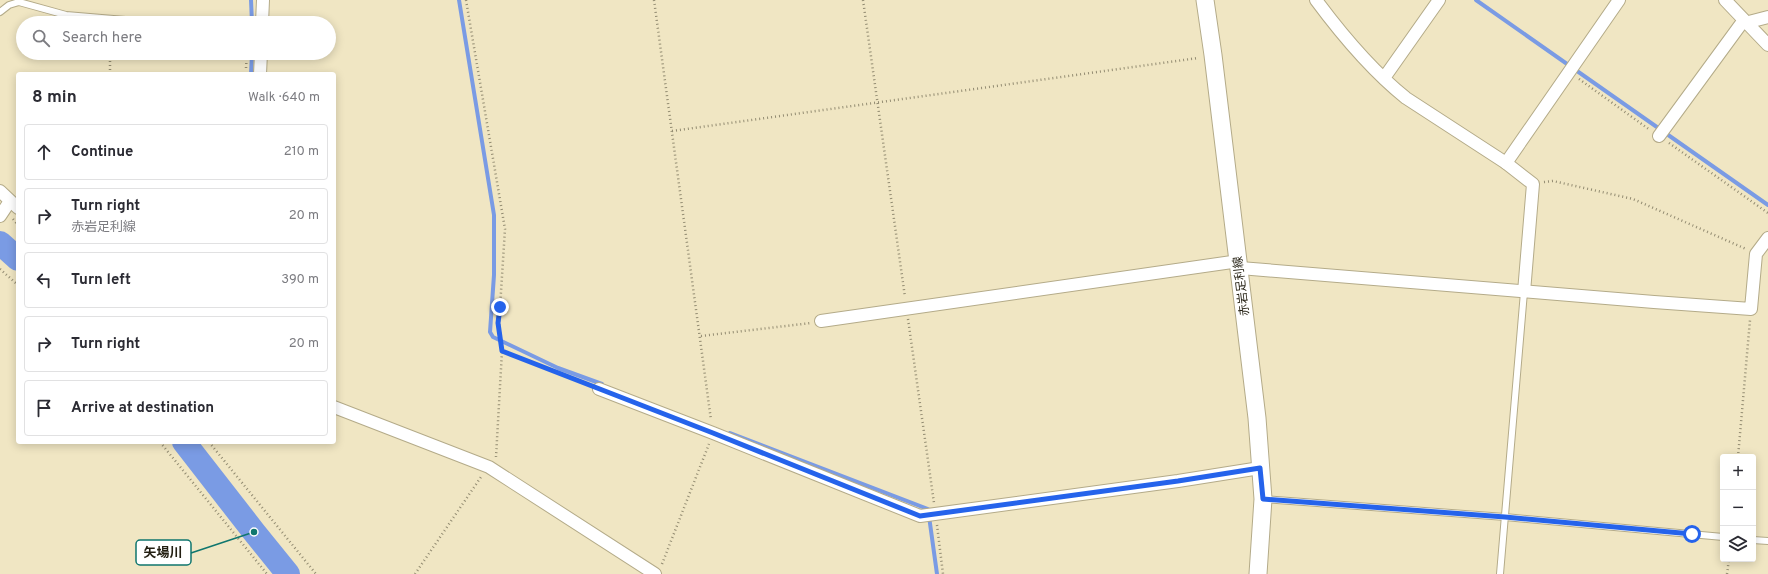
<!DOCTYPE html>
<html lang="en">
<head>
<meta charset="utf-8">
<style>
  :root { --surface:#fff; --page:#f2f2f3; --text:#2b2b33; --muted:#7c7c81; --line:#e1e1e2 }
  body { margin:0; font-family:Overpass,"Noto Sans JP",sans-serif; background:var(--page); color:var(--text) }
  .controls { position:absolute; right:12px; bottom:12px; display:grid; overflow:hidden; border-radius:4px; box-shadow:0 2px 10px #0003 }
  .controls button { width:36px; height:36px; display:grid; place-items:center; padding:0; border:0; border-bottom:1px solid var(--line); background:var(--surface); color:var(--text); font:20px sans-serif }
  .stop { position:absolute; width:12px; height:12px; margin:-9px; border:3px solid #2563eb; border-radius:50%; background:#fff }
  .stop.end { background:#2563eb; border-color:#fff; box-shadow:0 1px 4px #0008 }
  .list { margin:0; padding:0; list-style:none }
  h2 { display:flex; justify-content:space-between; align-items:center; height:52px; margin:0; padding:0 16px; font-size:17px }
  h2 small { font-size:13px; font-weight:400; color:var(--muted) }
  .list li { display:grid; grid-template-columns:26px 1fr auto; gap:12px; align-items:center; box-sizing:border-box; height:56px; margin:0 8px 8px; padding:0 8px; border:1px solid var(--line); border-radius:4px }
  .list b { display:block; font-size:15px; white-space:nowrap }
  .list p { margin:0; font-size:13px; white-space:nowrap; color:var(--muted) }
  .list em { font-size:13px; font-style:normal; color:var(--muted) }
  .icon { flex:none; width:22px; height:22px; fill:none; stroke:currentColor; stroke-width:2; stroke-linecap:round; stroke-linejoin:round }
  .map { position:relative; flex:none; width:1768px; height:574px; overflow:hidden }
  .search { position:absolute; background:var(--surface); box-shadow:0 2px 10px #0003; left:16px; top:16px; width:320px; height:44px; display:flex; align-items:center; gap:10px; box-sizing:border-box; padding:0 14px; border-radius:22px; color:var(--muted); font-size:15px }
  .panel { position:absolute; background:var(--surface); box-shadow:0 2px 10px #0003; left:16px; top:72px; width:320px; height:372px; border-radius:4px }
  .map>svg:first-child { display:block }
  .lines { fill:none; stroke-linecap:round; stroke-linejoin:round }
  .stream { stroke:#7a9be4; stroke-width:4 }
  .river { stroke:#7a9be4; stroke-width:24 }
  .lane-casing { stroke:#b4ab89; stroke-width:8 }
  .street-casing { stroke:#b4ab89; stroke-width:14 }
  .secondary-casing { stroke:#b4ab89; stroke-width:19 }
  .path { stroke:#938c72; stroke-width:2.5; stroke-dasharray:1 3; stroke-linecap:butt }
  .lane { stroke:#fff; stroke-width:6 }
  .street { stroke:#fff; stroke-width:12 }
  .secondary { stroke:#fff; stroke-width:17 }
  .route { stroke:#2563eb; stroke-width:5 }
  .labels { text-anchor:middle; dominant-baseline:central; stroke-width:4; stroke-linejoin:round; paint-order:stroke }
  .street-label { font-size:12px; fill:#221e11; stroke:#fff }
  .leader { fill:none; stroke:#0f766e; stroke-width:1.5 }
  .callout-dot { fill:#0f766e; stroke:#fff; stroke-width:1.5 }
  .callout { fill:#fff; stroke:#0f766e; stroke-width:1.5 }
  .callout-label { font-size:13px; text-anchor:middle; font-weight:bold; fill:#221e11 }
</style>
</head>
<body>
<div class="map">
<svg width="1768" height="574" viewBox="0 0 1768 574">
  <rect width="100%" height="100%" fill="#f0e6c3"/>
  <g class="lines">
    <g class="stream">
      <path d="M251 0 252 23"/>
      <path d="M459 0 494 215V275L490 332 493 337 558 368 602 384"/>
      <path d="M1476 0 1768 205"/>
      <path d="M251 74 252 53"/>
      <path d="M730 433 928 509 937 574"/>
    </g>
    <g class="river">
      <path d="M0 243 18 259"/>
      <path d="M184 442 254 532 288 574"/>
    </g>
    <g class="lane-casing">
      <g id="lane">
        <path d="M0 12 9 5 19 2 66 15 161 23"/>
        <path d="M1264 499 1505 517 1723 537"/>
        <path d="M1753 540 1768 541"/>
        <path d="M1500 574 1524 292"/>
      </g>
    </g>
    <g class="street-casing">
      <g id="street">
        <path d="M1316 0C1342 35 1371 70 1406 98L1506 163 1533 184 1524 292"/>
        <path d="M1725 0 1768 45"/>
        <path d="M262 23 263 0"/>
        <path d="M260 74 261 53"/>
        <path d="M1384 78 1439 0"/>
        <path d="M1659 136 1741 24 1768 17"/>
        <path d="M1506 163 1619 0"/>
        <path d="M0 191 18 208"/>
        <path d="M0 216 10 201"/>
        <path d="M1240 268 1654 302 1751 309 1756 254 1768 238"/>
        <path d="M821 321 1239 261"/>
        <path d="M599 389 713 433 920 516 1178 481 1260 468"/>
        <path d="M334 407 489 467 655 574"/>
      </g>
    </g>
    <g class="secondary-casing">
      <path id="secondary" d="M1205 0 1213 55 1257 418 1263 499 1258 574"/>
    </g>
    <g class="path">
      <path d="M466 0 505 229 499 323 502 351 496 457"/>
      <path d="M654 0 711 420"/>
      <path d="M863 0 905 297"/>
      <path d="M246 68 247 53"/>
      <path d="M110 74V53"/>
      <path d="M1579 79 1650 130"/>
      <path d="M672 131 1198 58"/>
      <path d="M1669 143 1768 213"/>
      <path d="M1544 182 1553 181 1633 199 1746 249"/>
      <path d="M13 219 18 225"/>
      <path d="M0 269 18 285"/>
      <path d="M908 319 934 503"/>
      <path d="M701 336 811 323"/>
      <path d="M502 351 589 385"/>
      <path d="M160 442 267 574"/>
      <path d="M209 442 316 574"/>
      <path d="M1738 457 1750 320"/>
      <path d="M937 525 943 574"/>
      <path d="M662 564 709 444"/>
      <path d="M415 574 481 477"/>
      <path d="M1727 574 1729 559"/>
    </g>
    <use href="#lane" class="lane"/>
    <use href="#street" class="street"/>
    <use href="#secondary" class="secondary"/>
  </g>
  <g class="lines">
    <path class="route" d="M500 307 498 323 502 351 713 433 920 516 1178 481 1260 468 1263 499 1505 517 1692 534"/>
  </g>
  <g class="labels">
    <g class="street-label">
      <text transform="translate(1242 286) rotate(-97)">赤岩足利線</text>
    </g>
  </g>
  <path class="leader" d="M254 532L191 553"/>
  <circle class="callout-dot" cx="254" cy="532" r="4"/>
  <rect class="callout" x="136" y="540" width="55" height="25" rx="4"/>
  <g class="callout-label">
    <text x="163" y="557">矢場川</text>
  </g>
</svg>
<div class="controls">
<button>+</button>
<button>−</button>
<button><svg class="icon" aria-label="layers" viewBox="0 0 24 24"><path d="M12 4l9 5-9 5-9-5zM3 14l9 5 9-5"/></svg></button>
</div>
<div class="stop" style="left:1692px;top:534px"></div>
<div class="stop end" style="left:500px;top:307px"></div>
<div class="search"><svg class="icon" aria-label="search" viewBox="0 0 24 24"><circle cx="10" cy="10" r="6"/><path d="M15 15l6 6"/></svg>Search here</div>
<section class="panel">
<h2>8 min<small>Walk · 640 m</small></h2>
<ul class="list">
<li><svg class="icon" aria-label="ahead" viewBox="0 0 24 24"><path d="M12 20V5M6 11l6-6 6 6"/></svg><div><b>Continue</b></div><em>210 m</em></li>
<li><svg class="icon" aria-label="right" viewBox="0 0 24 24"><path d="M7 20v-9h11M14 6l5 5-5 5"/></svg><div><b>Turn right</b><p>赤岩足利線</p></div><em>20 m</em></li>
<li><svg class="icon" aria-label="left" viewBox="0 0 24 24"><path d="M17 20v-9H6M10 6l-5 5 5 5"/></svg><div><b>Turn left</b></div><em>390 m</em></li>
<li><svg class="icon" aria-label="right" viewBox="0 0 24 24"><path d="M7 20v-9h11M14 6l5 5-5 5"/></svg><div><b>Turn right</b></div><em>20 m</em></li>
<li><svg class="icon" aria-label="arrive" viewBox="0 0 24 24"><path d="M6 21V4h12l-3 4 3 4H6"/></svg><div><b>Arrive at destination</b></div></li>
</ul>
</section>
</div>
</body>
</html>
